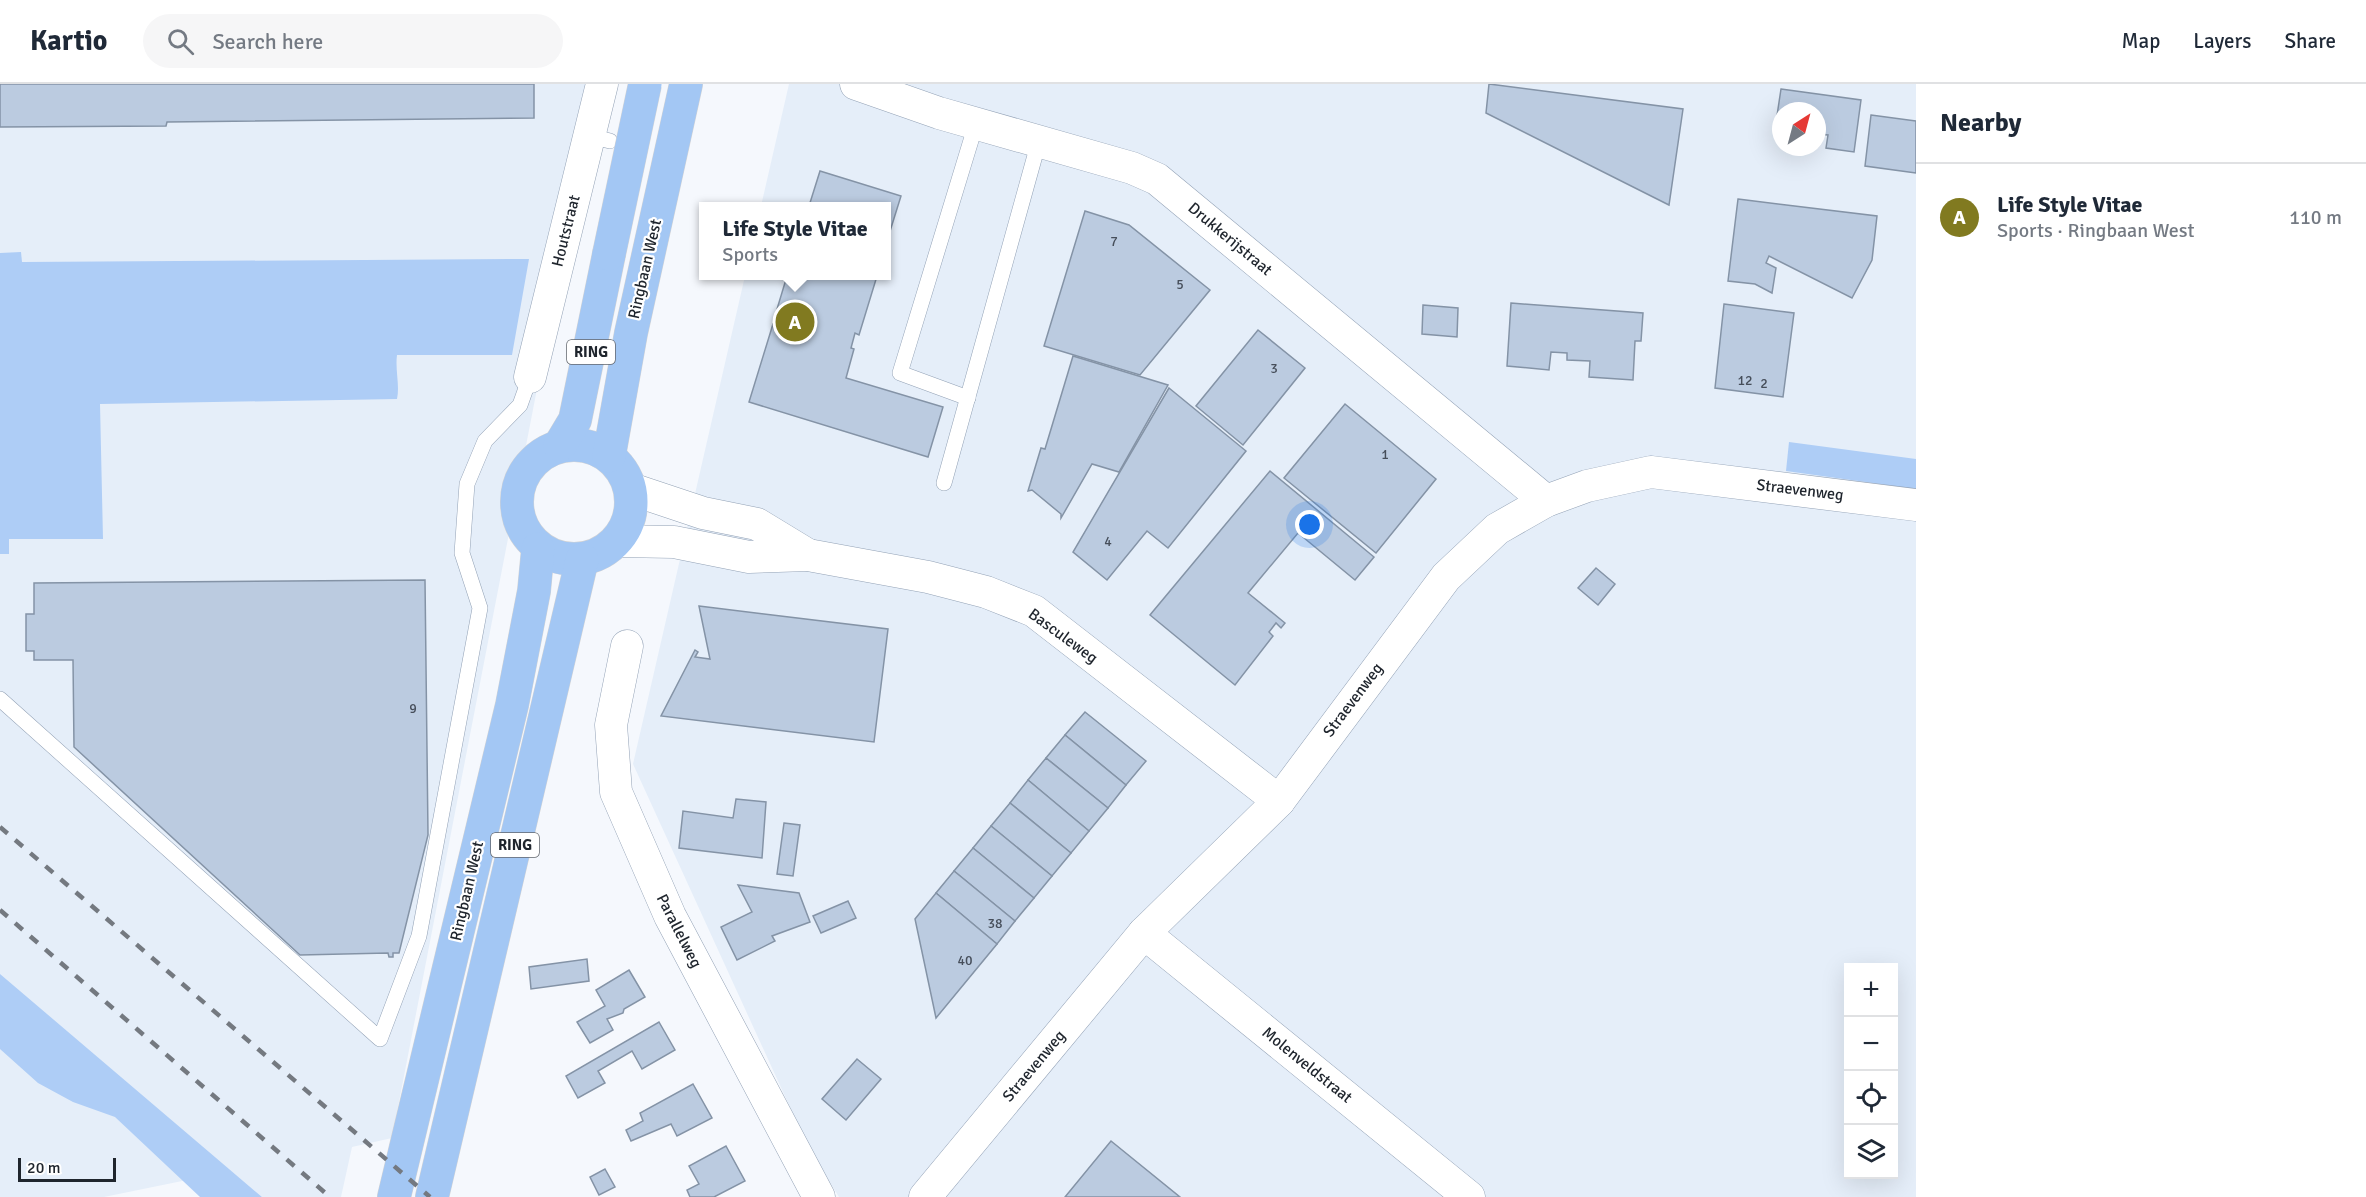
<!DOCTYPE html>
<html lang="en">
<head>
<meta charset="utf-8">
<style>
  :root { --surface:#fff; --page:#f6f6f7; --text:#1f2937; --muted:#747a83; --line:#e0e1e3; --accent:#817a20 }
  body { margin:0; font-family:Signika,sans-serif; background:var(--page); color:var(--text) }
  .controls { position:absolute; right:18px; bottom:18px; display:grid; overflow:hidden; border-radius:0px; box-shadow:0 6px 24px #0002 }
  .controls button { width:54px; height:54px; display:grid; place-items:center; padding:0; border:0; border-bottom:2px solid var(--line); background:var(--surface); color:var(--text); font:30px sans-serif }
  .compass { position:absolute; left:1772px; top:18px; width:54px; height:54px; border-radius:50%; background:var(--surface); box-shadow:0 6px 24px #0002; rotate:36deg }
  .scale { position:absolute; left:18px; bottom:15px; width:98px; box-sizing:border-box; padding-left:6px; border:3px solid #1f252d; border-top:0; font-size:16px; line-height:21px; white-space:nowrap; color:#1f252d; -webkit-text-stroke:4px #fff; paint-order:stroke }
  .you { position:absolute; left:1310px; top:441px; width:21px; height:21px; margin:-15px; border:4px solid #fff; border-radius:50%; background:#1a73e8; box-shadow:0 0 0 9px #1a73e833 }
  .badge { display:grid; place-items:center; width:39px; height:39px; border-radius:50%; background:var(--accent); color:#fff; font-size:20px; font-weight:700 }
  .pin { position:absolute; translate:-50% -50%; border:3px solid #fff; box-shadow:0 2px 6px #0006 }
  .popup { position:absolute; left:699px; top:118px; width:192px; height:78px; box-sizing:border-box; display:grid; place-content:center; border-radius:0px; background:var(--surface); filter:drop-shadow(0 2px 4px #0005); font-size:20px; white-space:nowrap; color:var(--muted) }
  .popup b { font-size:22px; color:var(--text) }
  .popup::after { content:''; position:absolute; left:50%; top:100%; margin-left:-12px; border:12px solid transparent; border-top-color:var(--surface) }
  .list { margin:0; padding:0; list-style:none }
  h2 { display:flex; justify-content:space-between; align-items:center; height:78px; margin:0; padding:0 24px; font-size:26px }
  h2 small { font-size:20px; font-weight:400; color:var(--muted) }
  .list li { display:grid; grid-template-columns:39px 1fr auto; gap:18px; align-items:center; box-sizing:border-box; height:108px; padding:0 24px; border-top:2px solid var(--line) }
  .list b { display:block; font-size:22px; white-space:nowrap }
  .list p { margin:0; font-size:20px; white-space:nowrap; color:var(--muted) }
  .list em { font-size:20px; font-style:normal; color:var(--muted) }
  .icon { flex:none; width:33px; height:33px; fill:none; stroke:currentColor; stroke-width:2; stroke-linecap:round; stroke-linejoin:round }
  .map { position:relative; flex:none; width:1916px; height:1113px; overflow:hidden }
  header { display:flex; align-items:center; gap:36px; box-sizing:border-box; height:84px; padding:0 30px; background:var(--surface); border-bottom:2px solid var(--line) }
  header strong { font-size:28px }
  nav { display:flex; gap:33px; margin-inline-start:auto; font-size:21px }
  .search { width:420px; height:54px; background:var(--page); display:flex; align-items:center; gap:15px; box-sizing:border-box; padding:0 21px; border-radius:33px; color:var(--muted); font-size:22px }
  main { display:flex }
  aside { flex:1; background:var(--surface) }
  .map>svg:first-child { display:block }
  .built { fill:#e5eef9; fill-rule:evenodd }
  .green { fill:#aecdf6 }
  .building { fill:#bbcbe0; stroke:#8493a6; stroke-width:1.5 }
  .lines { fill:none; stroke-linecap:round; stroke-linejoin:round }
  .service-casing { stroke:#93a2b6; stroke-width:16 }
  .minor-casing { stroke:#93a2b6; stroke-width:33 }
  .primary-casing { stroke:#d2d3d5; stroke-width:34 }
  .service { stroke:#fff; stroke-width:15 }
  .minor { stroke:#fff; stroke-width:32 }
  .primary { stroke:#a3c7f4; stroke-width:33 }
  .rail { stroke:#747980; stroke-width:4.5; stroke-dasharray:10 10; stroke-linecap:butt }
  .primary-bridge-casing { stroke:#d2d3d5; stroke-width:34; stroke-linecap:butt }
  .primary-bridge { stroke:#a3c7f4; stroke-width:33 }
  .labels { text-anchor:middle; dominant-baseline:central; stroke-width:4.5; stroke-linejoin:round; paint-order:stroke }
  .number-label { font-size:14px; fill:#464e5a }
  .shield { fill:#fff; stroke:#62666c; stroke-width:1.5 }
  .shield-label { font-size:15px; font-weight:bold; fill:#1f252d }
  .street-label { font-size:16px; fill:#1f252d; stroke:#fff }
</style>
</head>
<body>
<header>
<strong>Kartio</strong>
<div class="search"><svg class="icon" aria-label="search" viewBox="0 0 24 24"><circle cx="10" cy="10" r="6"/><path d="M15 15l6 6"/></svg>Search here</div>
<nav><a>Map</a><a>Layers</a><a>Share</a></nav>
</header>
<main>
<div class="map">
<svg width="1916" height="1113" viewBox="0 0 1916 1113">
  <rect width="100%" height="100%" fill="#f5f8fd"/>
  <g class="built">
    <path d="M0 0H596L392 1054 352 1063 341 1113H262L231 1087 104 1113H0Z"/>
    <path d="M789 0H1916V1113H839L810 1067 633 680 745 192H886V122H761ZM1781 27H1817V63H1781ZM1848 884H1894V1090H1848Z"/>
  </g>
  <g class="green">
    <path d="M21 168 22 178 529 175 512 271H397C395 286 400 301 397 315L100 320 103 455H9V470H0V169Z"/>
    <path d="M1789 358 1916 375V405L1786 387Z"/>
    <path d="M0 890 262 1113H200L115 1033 73 1018 38 999 0 965Z"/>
  </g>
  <g class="building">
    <path d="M0 0H534V34L167 38 166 42 0 43Z"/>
    <path d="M1489 0 1683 25 1669 121 1486 29Z"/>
    <path d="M1781 5 1861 16 1854 68 1826 64 1828 51 1817 50V27H1781V45H1775Z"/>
    <path d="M1871 31 1916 37V89L1865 82Z"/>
    <path d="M820 87 901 112 886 160V122H809Z"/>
    <path d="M1738 115 1877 132 1872 176 1852 214 1769 172 1766 179 1776 184 1772 209 1755 200 1728 197Z"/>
    <path d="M1085 127 1129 141 1210 206 1140 291 1044 262Z"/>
    <path d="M787 192H877L859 251 855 249 851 264 854 265 846 294 943 323 928 373 749 318 773 240 776 241 781 227 777 225Z"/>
    <path d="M1511 219 1643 229 1641 257H1635L1633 296 1589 293 1590 277 1567 276V269L1551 268 1549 286 1507 282Z"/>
    <path d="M1724 220 1794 229 1783 313 1715 304Z"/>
    <path d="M1423 221 1458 224 1457 253 1422 250Z"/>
    <path d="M1258 246 1305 284 1243 361 1196 322Z"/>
    <path d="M1073 272 1168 301 1119 388 1092 380 1061 434V430L1032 406 1028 407 1041 364 1045 365Z"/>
    <path d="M1169 304 1246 367 1168 464 1147 447 1107 496 1073 468Z"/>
    <path d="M1345 320 1436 395 1376 469 1284 394Z"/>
    <path d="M1270 387 1374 473 1355 496 1298 449 1248 509 1285 539 1281 544 1276 539 1269 548 1273 552 1235 601 1150 531Z"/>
    <path d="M1596 484 1615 500 1598 521 1578 504Z"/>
    <path d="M425 496 428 751 399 869H393V873H389L388 869 300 871 74 663 73 576H34V567H26V530H34V499Z"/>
    <path d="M699 522 888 545 874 658 661 632 695 566 698 568 695 573 710 575Z"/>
    <path d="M1085 628 1146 677 1126 701 1065 651Z"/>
    <path d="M1065 651 1126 701 1108 724 1046 674Z"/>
    <path d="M1046 674 1108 724 1089 747 1028 696Z"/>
    <path d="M1028 696 1089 747 1071 769 1010 719Z"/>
    <path d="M736 715 766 718 762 774 679 764 683 727 733 734Z"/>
    <path d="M1010 719 1071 769 1052 792 991 742Z"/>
    <path d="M784 739 800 741 793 792 777 790Z"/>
    <path d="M991 742 1052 792 1034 814 973 764Z"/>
    <path d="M973 764 1034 814 1015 837 954 787Z"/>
    <path d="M954 787 1015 837 997 860 936 809Z"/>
    <path d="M738 801 799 809 810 838 772 852 775 857 737 876 721 843 752 828Z"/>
    <path d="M936 809 997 860 936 934 915 835Z"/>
    <path d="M848 817 856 834 821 849 813 832Z"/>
    <path d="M587 875 589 897 531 905 529 883Z"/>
    <path d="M629 886 645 913 624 925 623 929 607 935 613 946 590 959 577 938 605 922 596 906Z"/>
    <path d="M659 938 675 966 642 985 632 967 598 987 605 999 578 1014 566 992Z"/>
    <path d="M857 975 881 995 846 1036 822 1015Z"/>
    <path d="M693 1000 712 1034 677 1052 671 1040 631 1057 626 1046 643 1037 640 1029Z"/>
    <path d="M1111 1057 1180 1113H1065Z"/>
    <path d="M726 1062 745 1097 714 1113H690L687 1106 699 1100 689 1082Z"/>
    <path d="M605 1085 615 1103 599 1111 590 1093Z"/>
  </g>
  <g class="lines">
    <g class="service-casing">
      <g id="service">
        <path d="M590 52 610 57"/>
        <path d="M968 314 900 289 976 40"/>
        <path d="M944 399 1039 57"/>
        <path d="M0 615 380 955 419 852 480 524 462 469 467 400 485 357 520 321 530 293"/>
      </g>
    </g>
    <g class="minor-casing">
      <g id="minor">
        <path d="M856 0 939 29 1132 84 1157 95 1546 417"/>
        <path d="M530 293 602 0"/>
        <path d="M631 405 703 429 757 440 808 471"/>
        <path d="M617 457 674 458 749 473 808 471 928 493 986 508 1034 527 1279 717"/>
        <path d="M627 562 611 641 616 708 670 832 819 1113"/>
        <path d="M1144 849 1469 1113"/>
        <path d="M925 1113 1144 849 1279 717 1446 493 1497 445 1546 417 1587 402 1651 388 1916 421"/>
      </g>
    </g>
    <g class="primary-casing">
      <g id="primary">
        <circle cx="574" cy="418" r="57"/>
        <path d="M560 361 575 336 609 170"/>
        <path d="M609 372 631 249 686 0"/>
        <path d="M394 1113 512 621 534 507 538 465"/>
        <path d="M432 1113 582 476"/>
      </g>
    </g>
    <use href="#service" class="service"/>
    <use href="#minor" class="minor"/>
    <use href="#primary" class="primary"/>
    <g class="rail">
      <path d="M0 743 430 1113"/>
      <path d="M0 826 330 1113"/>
    </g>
    <g class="primary-bridge-casing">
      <path id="primary-bridge" d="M609 170 645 0"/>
    </g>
    <use href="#primary-bridge" class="primary-bridge"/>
  </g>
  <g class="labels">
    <g class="number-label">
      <text x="1114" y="157">7</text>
      <text x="1180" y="200">5</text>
      <text x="1274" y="284">3</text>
      <text x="1745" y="296">12</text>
      <text x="1764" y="299">2</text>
      <text x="1385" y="370">1</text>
      <text x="1108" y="457">4</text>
      <text x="413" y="624">9</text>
      <text x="995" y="839">38</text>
      <text x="965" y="876">40</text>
    </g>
    <g class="shield">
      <rect x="567" y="256" width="48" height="24" rx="4.5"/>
      <rect x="491" y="749" width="48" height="24" rx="4.5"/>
    </g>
    <g class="shield-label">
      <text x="591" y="268">RING</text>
      <text x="515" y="761">RING</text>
    </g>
    <g class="street-label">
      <text transform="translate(566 147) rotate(-76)">Houtstraat</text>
      <text transform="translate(1230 155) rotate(40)">Drukkerijstraat</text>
      <text transform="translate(645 185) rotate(-77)">Ringbaan West</text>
      <text transform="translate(1800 406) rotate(7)">Straevenweg</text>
      <text transform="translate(1063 552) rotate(36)">Basculeweg</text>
      <text transform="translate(1353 616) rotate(-53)">Straevenweg</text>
      <text transform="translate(467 807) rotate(-77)">Ringbaan West</text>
      <text transform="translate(679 847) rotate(63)">Parallelweg</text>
      <text transform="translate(1307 981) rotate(39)">Molenveldstraat</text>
      <text transform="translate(1034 982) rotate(-50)">Straevenweg</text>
    </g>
  </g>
</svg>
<div class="controls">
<button>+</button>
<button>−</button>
<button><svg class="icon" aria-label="locate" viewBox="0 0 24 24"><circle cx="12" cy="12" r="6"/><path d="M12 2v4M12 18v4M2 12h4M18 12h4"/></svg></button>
<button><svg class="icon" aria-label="layers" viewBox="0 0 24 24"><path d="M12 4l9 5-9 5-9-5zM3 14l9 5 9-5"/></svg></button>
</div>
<svg class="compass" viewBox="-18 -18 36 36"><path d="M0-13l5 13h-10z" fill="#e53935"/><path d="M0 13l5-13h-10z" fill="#747a83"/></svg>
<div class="scale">20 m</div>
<div class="you"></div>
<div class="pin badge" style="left:795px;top:238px">A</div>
<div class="popup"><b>Life Style Vitae</b>Sports</div>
</div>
<aside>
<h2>Nearby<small></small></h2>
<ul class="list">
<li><span class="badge">A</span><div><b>Life Style Vitae</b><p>Sports · Ringbaan West</p></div><em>110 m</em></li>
</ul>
</aside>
</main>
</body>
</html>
